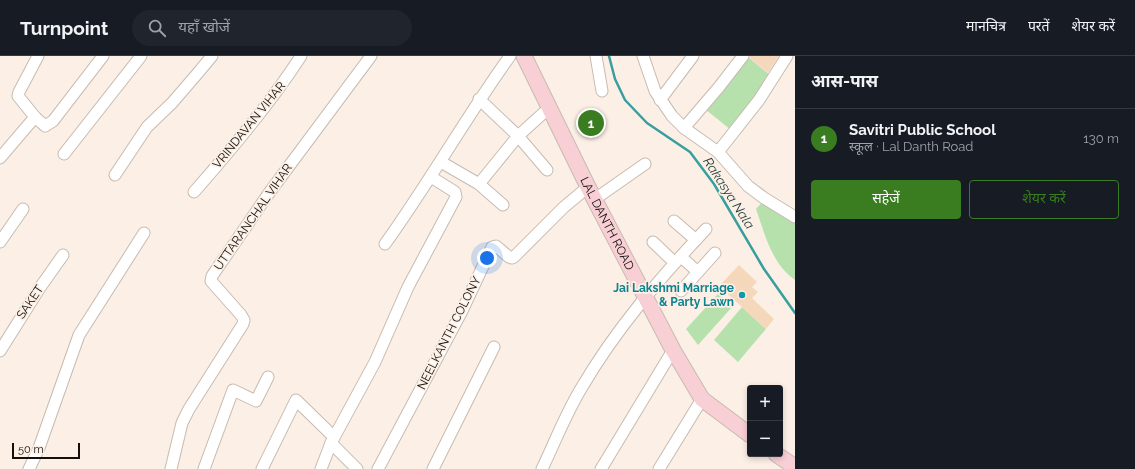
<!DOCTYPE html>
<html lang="hi">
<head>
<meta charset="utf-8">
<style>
  :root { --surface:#171b24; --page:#20242c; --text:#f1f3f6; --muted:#9ea1a6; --line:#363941; --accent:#397d20 }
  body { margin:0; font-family:Raleway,"Noto Sans Devanagari",sans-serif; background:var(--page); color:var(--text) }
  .controls { position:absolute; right:12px; bottom:12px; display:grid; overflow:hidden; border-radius:4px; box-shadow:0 2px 6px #0003 }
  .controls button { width:36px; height:36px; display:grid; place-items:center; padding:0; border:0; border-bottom:1px solid var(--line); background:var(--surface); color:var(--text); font:20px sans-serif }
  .scale { position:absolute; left:12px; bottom:10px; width:68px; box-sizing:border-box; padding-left:4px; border:2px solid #130f0c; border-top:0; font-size:11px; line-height:14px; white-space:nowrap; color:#130f0c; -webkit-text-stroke:3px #fcf0e6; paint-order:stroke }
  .you { position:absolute; left:487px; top:202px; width:14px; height:14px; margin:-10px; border:3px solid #fff; border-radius:50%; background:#1a73e8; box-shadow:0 0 0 6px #1a73e833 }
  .badge { display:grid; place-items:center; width:26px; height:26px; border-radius:50%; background:var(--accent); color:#fff; font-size:13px; font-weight:700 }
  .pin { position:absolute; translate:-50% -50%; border:2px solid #fff; box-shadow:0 1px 4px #0006 }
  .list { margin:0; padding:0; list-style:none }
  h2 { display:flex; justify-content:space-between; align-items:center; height:52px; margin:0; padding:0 16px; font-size:17px }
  h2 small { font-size:13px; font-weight:400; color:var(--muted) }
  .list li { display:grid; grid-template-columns:26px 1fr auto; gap:12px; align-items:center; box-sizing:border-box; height:60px; padding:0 16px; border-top:1px solid var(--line) }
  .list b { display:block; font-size:15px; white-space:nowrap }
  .list p { margin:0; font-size:13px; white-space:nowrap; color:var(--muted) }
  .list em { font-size:13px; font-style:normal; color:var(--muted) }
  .actions { display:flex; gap:8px; padding:12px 16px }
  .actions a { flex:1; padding:9px 0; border:1px solid var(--accent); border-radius:4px; text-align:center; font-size:14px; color:var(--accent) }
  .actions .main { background:var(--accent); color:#fff }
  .icon { flex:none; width:22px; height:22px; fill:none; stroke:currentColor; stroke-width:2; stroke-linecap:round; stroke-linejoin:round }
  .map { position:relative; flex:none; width:795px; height:413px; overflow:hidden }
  header { display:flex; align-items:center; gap:24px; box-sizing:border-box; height:56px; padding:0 20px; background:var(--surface); border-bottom:1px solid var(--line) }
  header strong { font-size:19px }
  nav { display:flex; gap:22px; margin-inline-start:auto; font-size:14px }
  .search { width:280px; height:36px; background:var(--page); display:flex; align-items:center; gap:10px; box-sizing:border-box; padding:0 14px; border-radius:22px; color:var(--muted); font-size:15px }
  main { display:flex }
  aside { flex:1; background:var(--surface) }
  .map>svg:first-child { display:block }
  .green { fill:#b6e1ad }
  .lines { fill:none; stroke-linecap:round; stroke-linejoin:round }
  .stream { stroke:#389f9e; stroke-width:2.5 }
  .building { fill:#f5d8bc }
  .street-casing { stroke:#c6bbb1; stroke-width:13 }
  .secondary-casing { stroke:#c6bbb1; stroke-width:17 }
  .street { stroke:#fff; stroke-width:11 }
  .secondary { stroke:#f9cfd6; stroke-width:15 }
  .culture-dot { fill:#0f9aa8; stroke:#fcf0e6; stroke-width:1.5 }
  .labels { text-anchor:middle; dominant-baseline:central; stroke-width:3.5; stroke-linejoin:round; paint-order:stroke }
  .street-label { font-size:12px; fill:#130f0c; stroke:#fcf0e6 }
  .culture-label { font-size:12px; font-weight:bold; fill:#0d838f; stroke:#fcf0e6; text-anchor:end }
  .water-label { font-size:13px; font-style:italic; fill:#1d3636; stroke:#fcf0e6 }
</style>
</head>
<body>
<header>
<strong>Turnpoint</strong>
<div class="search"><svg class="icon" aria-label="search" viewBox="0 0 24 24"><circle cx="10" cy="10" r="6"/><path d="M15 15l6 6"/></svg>यहाँ खोजें</div>
<nav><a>मानचित्र</a><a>परतें</a><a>शेयर करें</a></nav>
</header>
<main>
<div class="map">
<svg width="795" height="413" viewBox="0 0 795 413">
  <rect width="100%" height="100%" fill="#fcf0e6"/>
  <g class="green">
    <path d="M747 0 771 20 731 74 705 53Z"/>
    <path d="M763 145 795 166V224C772 208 765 179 756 153Z"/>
    <path d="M718 238 733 250 698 289 686 273Z"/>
    <path d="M742 251 766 273 738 306 714 284Z"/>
  </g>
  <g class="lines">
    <path class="stream" d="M609 0 615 23 625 44 647 67 690 96 714 128 764 213 795 257"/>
  </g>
  <g class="building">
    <path d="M750 0H779L768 17 750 2Z"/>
    <path d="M739 209 757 226 752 231 758 236 752 242 774 263 766 273 719 230Z"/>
  </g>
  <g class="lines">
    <g class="street-casing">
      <g id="street">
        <path d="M596 0 602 35"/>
        <path d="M643 0 655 35 672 60 684 72 718 96 748 130 764 142 795 161"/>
        <path d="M479 43 518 80 547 114"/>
        <path d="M660 44 693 0"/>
        <path d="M35 61 18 40 19 36 38 0"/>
        <path d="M684 72 719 31 743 0"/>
        <path d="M718 96 759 44 787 0"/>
        <path d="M64 98 141 0"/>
        <path d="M0 102 35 61 45 70 53 65 103 0"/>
        <path d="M441 106 479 128 518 80 550 51"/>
        <path d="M115 119 147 71 172 47 197 18 212 0"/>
        <path d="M479 128 503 149"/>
        <path d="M194 136C232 93 270 48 301 0"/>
        <path d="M595 143 645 108"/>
        <path d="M674 165 696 184"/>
        <path d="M0 186 23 153"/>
        <path d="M653 186 675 207"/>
        <path d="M385 188C429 127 466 61 510 0"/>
        <path d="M681 201 698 216 681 235"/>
        <path d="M698 216 715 197"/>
        <path d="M0 295 39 233 63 199"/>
        <path d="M331 387 357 413"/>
        <path d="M29 413 39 392 79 279 144 177"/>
        <path d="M171 413 182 367 189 353 243 268 244 264 241 259 211 225 212 220 269 137 371 0"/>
        <path d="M204 413 233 334 256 345 268 321"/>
        <path d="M262 413 296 344 334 381"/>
        <path d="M321 413 331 387 375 306 408 231 456 141 455 136 431 121"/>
        <path d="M378 413 462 255 492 191 496 190 509 201 512 202 514 201 564 151 588 131"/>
        <path d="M433 413 494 291"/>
        <path d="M542 413C555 386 566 357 582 331 616 273 660 222 706 173"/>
        <path d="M601 413 673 294"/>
        <path d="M659 413 702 343"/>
      </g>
    </g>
    <g class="secondary-casing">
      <g id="secondary">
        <path id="s1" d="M524 0 588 131 673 294 702 343 750 379"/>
        <path d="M776 398 795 411"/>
      </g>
    </g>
    <use href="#street" class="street"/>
    <use href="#secondary" class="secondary"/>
  </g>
  <circle class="culture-dot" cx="742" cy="239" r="4"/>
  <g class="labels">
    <g class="street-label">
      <text transform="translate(249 69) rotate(-51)">VRINDAVAN VIHAR</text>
      <text transform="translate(253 161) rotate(-55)">UTTARANCHAL VIHAR</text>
      <text stroke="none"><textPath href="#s1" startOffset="187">LAL DANTH ROAD</textPath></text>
      <text transform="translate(30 246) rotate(-56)">SAKET</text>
      <text transform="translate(449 277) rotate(-63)">NEELKANTH COLONY</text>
    </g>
    <g class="culture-label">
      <text x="734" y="232">Jai Lakshmi Marriage<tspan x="734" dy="14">&amp; Party Lawn</tspan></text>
    </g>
    <g class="water-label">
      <text transform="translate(729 137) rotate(57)">Rakasya Nala</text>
    </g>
  </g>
</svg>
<div class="controls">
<button>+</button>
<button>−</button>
</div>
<div class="scale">50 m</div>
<div class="you"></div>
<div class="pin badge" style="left:591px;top:67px">1</div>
</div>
<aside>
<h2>आस-पास<small></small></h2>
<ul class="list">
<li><span class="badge">1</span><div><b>Savitri Public School</b><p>स्कूल · Lal Danth Road</p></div><em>130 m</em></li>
</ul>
<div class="actions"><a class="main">सहेजें</a><a>शेयर करें</a></div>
</aside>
</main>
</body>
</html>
